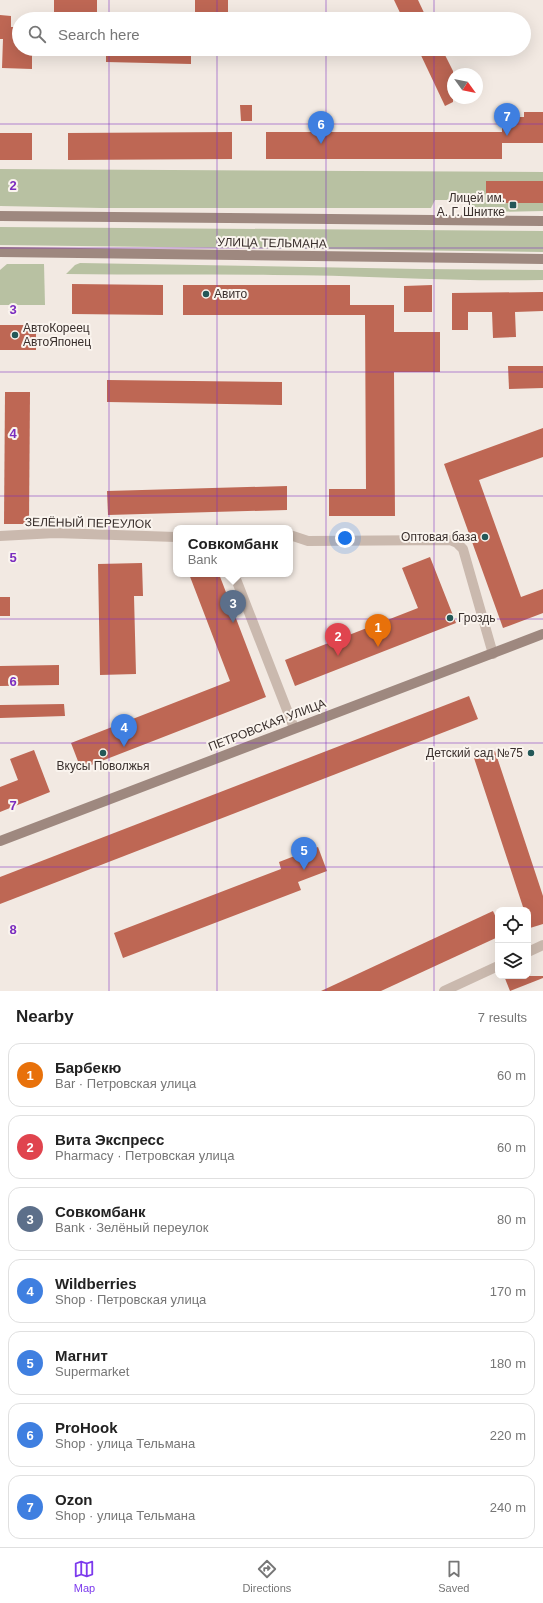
<!DOCTYPE html>
<html lang="en">
<head>
<meta charset="utf-8">
<style>
  :root { --surface:#fff; --page:#f6f6f6; --text:#222; --muted:#767676; --line:#e0e0e0; --accent:#7c3aed }
  body { margin:0; font-family:Arial,sans-serif; background:var(--page); color:var(--text) }
  .controls { position:absolute; right:12px; bottom:12px; display:grid; overflow:hidden; border-radius:8px; box-shadow:0 4px 16px #0002 }
  .controls button { width:36px; height:36px; display:grid; place-items:center; padding:0; border:0; border-bottom:1px solid var(--line); background:var(--surface); color:var(--text); font:20px sans-serif }
  .compass { position:absolute; left:447px; top:68px; width:36px; height:36px; border-radius:50%; background:var(--surface); box-shadow:0 4px 16px #0002; rotate:123deg }
  .you { position:absolute; left:345px; top:538px; width:14px; height:14px; margin:-10px; border:3px solid #fff; border-radius:50%; background:#1a73e8; box-shadow:0 0 0 6px #1a73e833 }
  .badge { display:grid; place-items:center; width:26px; height:26px; border-radius:50%; background:var(--accent); color:#fff; font-size:13px; font-weight:700 }
  .pin { position:absolute; translate:-50% -33px; filter:drop-shadow(0 1px 2px #0008) }
  .pin::after { content:''; position:absolute; top:21px; width:14px; height:12px; background:inherit; clip-path:polygon(0 0,100% 0,50% 100%) }
  .popup { position:absolute; left:173px; top:525px; width:120px; height:52px; box-sizing:border-box; display:grid; place-content:center; border-radius:8px; background:var(--surface); filter:drop-shadow(0 1px 3px #0005); font-size:13px; white-space:nowrap; color:var(--muted) }
  .popup b { font-size:15px; color:var(--text) }
  .popup::after { content:''; position:absolute; left:50%; top:100%; margin-left:-8px; border:8px solid transparent; border-top-color:var(--surface) }
  .list { margin:0; padding:0; list-style:none }
  h2 { display:flex; justify-content:space-between; align-items:center; height:52px; margin:0; padding:0 16px; font-size:17px }
  h2 small { font-size:13px; font-weight:400; color:var(--muted) }
  .list li { display:grid; grid-template-columns:26px 1fr auto; gap:12px; align-items:center; box-sizing:border-box; height:64px; margin:0 8px 8px; padding:0 8px; border:1px solid var(--line); border-radius:12px }
  .list b { display:block; font-size:15px; white-space:nowrap }
  .list p { margin:0; font-size:13px; white-space:nowrap; color:var(--muted) }
  .list em { font-size:13px; font-style:normal; color:var(--muted) }
  .icon { flex:none; width:22px; height:22px; fill:none; stroke:currentColor; stroke-width:2; stroke-linecap:round; stroke-linejoin:round }
  .map { position:relative; flex:none; width:543px; height:991px; overflow:hidden }
  .search { position:absolute; background:var(--surface); box-shadow:0 4px 16px #0002; left:12px; right:12px; top:12px; height:44px; display:flex; align-items:center; gap:10px; box-sizing:border-box; padding:0 14px; border-radius:22px; color:var(--muted); font-size:15px }
  .sheet { height:556px; background:var(--surface) }
  nav { display:flex; justify-content:space-around; align-items:center; box-sizing:border-box; height:56px; border-top:1px solid var(--line); background:var(--surface); font-size:11px; color:var(--muted) }
  nav a { display:grid; justify-items:center; gap:2px }
  nav .on { color:var(--accent) }
  .map>svg:first-child { display:block }
  .green { fill:#b8c1a2 }
  .building { fill:#be6754 }
  .lines { fill:none; stroke-linecap:round; stroke-linejoin:round }
  .street { stroke:#cab9ae; stroke-width:10 }
  .secondary { stroke:#9e887f; stroke-width:10 }
  .grid { fill:none; stroke:#7b2cbf; stroke-width:1; stroke-opacity:0.55 }
  .poi-dot { fill:#245858; stroke:#faf4ee; stroke-width:1.5 }
  .labels { text-anchor:middle; dominant-baseline:central; stroke-width:4; stroke-linejoin:round; paint-order:stroke }
  .poi-label { font-size:12px; fill:#392f2c; stroke:#faf4ee; text-anchor:end }
  .street-label { font-size:12px; fill:#392f2c; stroke:#faf4ee }
  .grid-label { font-size:13px; text-anchor:middle; font-weight:bold; fill:#7b2cbf; stroke:#faf4ee; stroke-width:4; stroke-linejoin:round; paint-order:stroke }
</style>
</head>
<body>
<div class="map">
<svg width="543" height="991" viewBox="0 0 543 991">
  <rect width="100%" height="100%" fill="#f2e9e2"/>
  <g class="green">
    <path d="M0 169 543 172V211L488 212 457 200H435L431 208H101L0 206Z"/>
    <path d="M0 227 543 231V252L0 245Z"/>
    <path d="M80 263 420 269 543 270V280C453 282 363 275 273 275 204 274 135 275 66 274L75 265Z"/>
    <path d="M7 264H44L45 305H0V270Z"/>
  </g>
  <g class="building">
    <path d="M54 0H97V16L54 17Z"/>
    <rect x="195" y="0" width="33" height="19"/>
    <path d="M394 0H418L427 19H403Z"/>
    <path d="M0 15 11 16V27H19V49H32V69L2 68 3 39H0Z"/>
    <path d="M106 49H191V64L106 62Z"/>
    <path d="M418 49H442L453 71V102L445 106Z"/>
    <path d="M240 105H252V121H241Z"/>
    <path d="M524 112H543V143H502V159H266V132H502V117H524Z"/>
    <path d="M232 132V159L68 160V133Z"/>
    <rect x="0" y="133" width="32" height="27"/>
    <rect x="486" y="181" width="57" height="22"/>
    <path d="M72 284 163 285V315L72 314Z"/>
    <path d="M183 285H350V305H394V332H440V372H394L395 516H329V489H366L365 315H183Z"/>
    <path d="M432 285V312H404V286Z"/>
    <path d="M543 292V311L515 312 516 337 493 338 492 312H468V330H452V293Z"/>
    <rect x="0" y="325" width="36" height="25"/>
    <path d="M508 366H543V388L509 389Z"/>
    <path d="M107 380 282 382V405L107 402Z"/>
    <path d="M5 392H30L29 524H4Z"/>
    <path d="M543 428V457L479 480 521 597 543 589V613L503 628 444 464Z"/>
    <path d="M287 486V510L108 515 107 491Z"/>
    <path d="M430 557 456 623 295 686 285 660 418 608 402 568Z"/>
    <path d="M142 563 143 596H134L136 674 100 675 98 564Z"/>
    <path d="M189 574H219L266 697 81 769 71 743 230 681Z"/>
    <rect x="0" y="597" width="10" height="19"/>
    <path d="M59 665V685L0 686V666Z"/>
    <path d="M469 696 478 719 0 904V877Z"/>
    <path d="M64 704 65 716 0 718V705Z"/>
    <path d="M34 750 50 792 0 812V787L18 780 10 759Z"/>
    <path d="M495 751 543 896V924L530 928 528 922V910H524L474 758Z"/>
    <path d="M318 847 327 871 298 882 301 890 123 958 114 933 281 869 279 862Z"/>
    <path d="M493 911 498 922V937L381 991H321Z"/>
    <path d="M504 976H543V978L510 991Z"/>
  </g>
  <g class="lines">
    <g class="street">
      <path d="M290 535 308 541 450 540 457 543 463 549 493 654"/>
      <path d="M0 536 55 533 176 537"/>
      <path d="M234 574 294 728"/>
      <path d="M528 952 543 945"/>
      <path d="M444 991 498 966"/>
    </g>
    <g class="secondary">
      <path d="M0 216 543 221"/>
      <path d="M0 252 543 259"/>
      <path d="M0 841 543 634"/>
    </g>
  </g>
  <path class="grid" d="M109 0V19M217 0V19M326 0V19M434 0V19M109 49V991M217 49V991M326 49V991M434 49V991M0 124H543M0 248H543M0 372H543M0 496H543M0 619H543M0 743H543M0 867H543"/>
  <g class="poi-dot">
    <rect x="509" y="201" width="8" height="8" rx="2"/>
    <circle cx="206" cy="294" r="4"/>
    <circle cx="15" cy="335" r="4"/>
    <circle cx="485" cy="537" r="4"/>
    <circle cx="450" cy="618" r="4"/>
    <circle cx="103" cy="753" r="4"/>
    <circle cx="531" cy="753" r="4"/>
  </g>
  <g class="labels">
    <g class="poi-label">
      <text x="505" y="198">Лицей им.<tspan x="505" dy="14">А. Г. Шнитке</tspan></text>
      <text x="214" y="294" text-anchor="start">Авито</text>
      <text x="23" y="328" text-anchor="start">АвтоКореец<tspan x="23" dy="14">АвтоЯпонец</tspan></text>
      <text x="477" y="537">Оптовая база</text>
      <text x="458" y="618" text-anchor="start">Гроздь</text>
      <text x="523" y="753">Детский сад №75</text>
      <text x="103" y="766" text-anchor="middle">Вкусы Поволжья</text>
    </g>
    <g class="street-label">
      <text transform="translate(272 243) rotate(1)">УЛИЦА ТЕЛЬМАНА</text>
      <text transform="translate(88 523) rotate(1)">ЗЕЛЁНЫЙ ПЕРЕУЛОК</text>
      <text transform="translate(267 725) rotate(-21)">ПЕТРОВСКАЯ УЛИЦА</text>
    </g>
  </g>
  <g class="grid-label">
    <text x="13" y="190">2</text>
    <text x="13" y="314">3</text>
    <text x="13" y="438">4</text>
    <text x="13" y="562">5</text>
    <text x="13" y="686">6</text>
    <text x="13" y="810">7</text>
    <text x="13" y="934">8</text>
  </g>
</svg>
<div class="controls">
<button><svg class="icon" aria-label="locate" viewBox="0 0 24 24"><circle cx="12" cy="12" r="6"/><path d="M12 2v4M12 18v4M2 12h4M18 12h4"/></svg></button>
<button><svg class="icon" aria-label="layers" viewBox="0 0 24 24"><path d="M12 4l9 5-9 5-9-5zM3 14l9 5 9-5"/></svg></button>
</div>
<svg class="compass" viewBox="-18 -18 36 36"><path d="M0-13l5 13h-10z" fill="#e53935"/><path d="M0 13l5-13h-10z" fill="#767676"/></svg>
<div class="you"></div>
<div class="pin badge" style="left:378px;top:647px;background:#e8710a">1</div>
<div class="pin badge" style="left:338px;top:656px;background:#e0444e">2</div>
<div class="pin badge" style="left:233px;top:623px;background:#5c6f8a">3</div>
<div class="popup"><b>Совкомбанк</b>Bank</div>
<div class="pin badge" style="left:124px;top:747px;background:#3f7fe0">4</div>
<div class="pin badge" style="left:304px;top:870px;background:#3f7fe0">5</div>
<div class="pin badge" style="left:321px;top:144px;background:#3f7fe0">6</div>
<div class="pin badge" style="left:507px;top:136px;background:#3f7fe0">7</div>
<div class="search"><svg class="icon" aria-label="search" viewBox="0 0 24 24"><circle cx="10" cy="10" r="6"/><path d="M15 15l6 6"/></svg>Search here</div>
</div>
<section class="sheet">
<h2>Nearby<small>7 results</small></h2>
<ul class="list">
<li><span class="badge" style="background:#e8710a">1</span><div><b>Барбекю</b><p>Bar · Петровская улица</p></div><em>60 m</em></li>
<li><span class="badge" style="background:#e0444e">2</span><div><b>Вита Экспресс</b><p>Pharmacy · Петровская улица</p></div><em>60 m</em></li>
<li><span class="badge" style="background:#5c6f8a">3</span><div><b>Совкомбанк</b><p>Bank · Зелёный переулок</p></div><em>80 m</em></li>
<li><span class="badge" style="background:#3f7fe0">4</span><div><b>Wildberries</b><p>Shop · Петровская улица</p></div><em>170 m</em></li>
<li><span class="badge" style="background:#3f7fe0">5</span><div><b>Магнит</b><p>Supermarket</p></div><em>180 m</em></li>
<li><span class="badge" style="background:#3f7fe0">6</span><div><b>ProHook</b><p>Shop · улица Тельмана</p></div><em>220 m</em></li>
<li><span class="badge" style="background:#3f7fe0">7</span><div><b>Ozon</b><p>Shop · улица Тельмана</p></div><em>240 m</em></li>
</ul>
</section>
<nav>
<a class="on"><svg class="icon" aria-label="map" viewBox="0 0 24 24"><path d="M3 6l6-2 6 2 6-2v14l-6 2-6-2-6 2zM9 4v14M15 6v14"/></svg>Map</a>
<a><svg class="icon" aria-label="directions" viewBox="0 0 24 24"><path d="M12 3l9 9-9 9-9-9zM9 14v-3h6M13 9l2 2-2 2"/></svg>Directions</a>
<a><svg class="icon" aria-label="saved" viewBox="0 0 24 24"><path d="M7 4h10v16l-5-4-5 4z"/></svg>Saved</a>
</nav>
</body>
</html>
